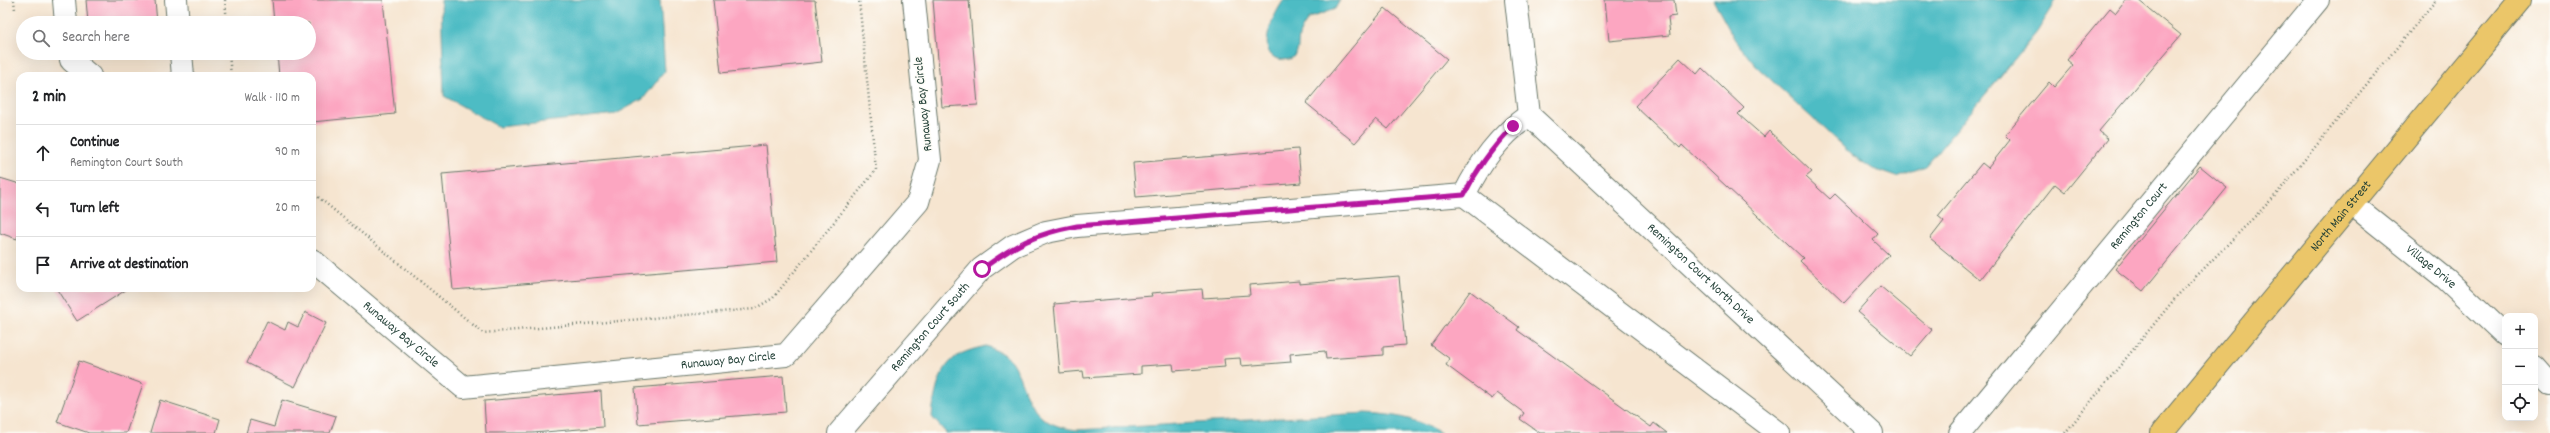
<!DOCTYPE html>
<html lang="en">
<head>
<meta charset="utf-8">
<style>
  :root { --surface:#fff; --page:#f2f2f2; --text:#202124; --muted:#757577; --line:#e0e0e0 }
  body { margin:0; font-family:Dekko,sans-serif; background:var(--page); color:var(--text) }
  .controls { position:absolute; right:12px; bottom:12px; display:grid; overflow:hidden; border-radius:8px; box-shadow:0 4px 16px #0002 }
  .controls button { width:36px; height:36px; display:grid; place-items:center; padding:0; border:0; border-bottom:1px solid var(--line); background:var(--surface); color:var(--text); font:20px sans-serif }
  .stop { position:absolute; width:12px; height:12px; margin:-9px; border:3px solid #b5179e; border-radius:50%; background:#fff }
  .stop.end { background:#b5179e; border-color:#fff; box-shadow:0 1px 4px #0008 }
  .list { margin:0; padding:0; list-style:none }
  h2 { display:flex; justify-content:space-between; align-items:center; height:52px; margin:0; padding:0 16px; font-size:17px }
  h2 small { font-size:13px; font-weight:400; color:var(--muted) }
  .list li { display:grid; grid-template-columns:26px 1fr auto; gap:12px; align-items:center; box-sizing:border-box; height:56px; padding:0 16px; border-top:1px solid var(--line) }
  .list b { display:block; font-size:15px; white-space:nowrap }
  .list p { margin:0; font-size:13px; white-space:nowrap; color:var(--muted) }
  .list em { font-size:13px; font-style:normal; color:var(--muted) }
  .icon { flex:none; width:22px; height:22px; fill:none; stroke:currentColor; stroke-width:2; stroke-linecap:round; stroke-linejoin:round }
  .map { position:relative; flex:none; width:2550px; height:433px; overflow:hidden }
  .search { position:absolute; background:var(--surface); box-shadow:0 4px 16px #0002; left:16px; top:16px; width:300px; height:44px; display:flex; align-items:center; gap:10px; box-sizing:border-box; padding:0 14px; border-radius:22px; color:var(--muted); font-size:15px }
  .panel { position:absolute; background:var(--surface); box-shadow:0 4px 16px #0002; left:16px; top:72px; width:300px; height:220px; border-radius:12px }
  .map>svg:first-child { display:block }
  .water { fill:#4dbcc4; stroke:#367c7c }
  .building { fill:#fca6c1 }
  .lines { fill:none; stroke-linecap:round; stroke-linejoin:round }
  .minor-casing { stroke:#6a786b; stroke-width:24 }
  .major-casing { stroke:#6a786b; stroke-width:24 }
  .path { stroke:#6a786b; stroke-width:2.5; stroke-dasharray:1 3; stroke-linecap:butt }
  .minor { stroke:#fff; stroke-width:22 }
  .major { stroke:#ebc669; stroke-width:22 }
  .route { stroke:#b5179e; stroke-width:5 }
  .labels { text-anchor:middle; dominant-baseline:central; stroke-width:3; stroke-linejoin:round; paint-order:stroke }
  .street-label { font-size:13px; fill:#1f3d34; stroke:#fdfcf7 }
</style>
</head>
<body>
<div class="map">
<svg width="2550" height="433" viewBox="0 0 2550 433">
  <rect width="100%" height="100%" fill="#fdfcf7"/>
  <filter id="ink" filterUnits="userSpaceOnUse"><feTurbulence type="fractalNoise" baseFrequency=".025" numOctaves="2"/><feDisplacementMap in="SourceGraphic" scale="8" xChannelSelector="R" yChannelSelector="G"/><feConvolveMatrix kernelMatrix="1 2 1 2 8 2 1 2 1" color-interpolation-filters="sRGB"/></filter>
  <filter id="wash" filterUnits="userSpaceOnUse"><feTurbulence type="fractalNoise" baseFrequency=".012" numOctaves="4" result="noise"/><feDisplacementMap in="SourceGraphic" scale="16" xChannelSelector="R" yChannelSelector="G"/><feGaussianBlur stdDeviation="0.9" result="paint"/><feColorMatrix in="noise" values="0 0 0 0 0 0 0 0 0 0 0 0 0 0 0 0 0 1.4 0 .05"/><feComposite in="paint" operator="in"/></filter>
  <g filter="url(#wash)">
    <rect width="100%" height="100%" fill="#f6e5d0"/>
    <g class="water">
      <path d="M441 0H660L665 71 643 99 616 114 499 127 444 96Z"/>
      <path d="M1284 0H1340L1335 9 1309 18C1305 24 1300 30 1299 37 1297 45 1300 51 1293 57 1290 60 1283 60 1279 59 1254 54 1275 11 1284 0Z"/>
      <path d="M1713 0H2057L2037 32 1926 166 1896 177 1873 169 1852 155 1755 65 1735 40Z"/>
      <path d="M986 346C993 349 1000 352 1006 356 1012 360 1016 370 1019 376 1032 411 1039 425 1077 430L1366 413C1397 415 1414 418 1441 433H946L932 417C933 401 938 374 950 362 959 352 974 349 986 346Z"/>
    </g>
    <g id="blocks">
      <g class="building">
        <path d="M86 0H155L157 23H88Z"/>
        <path d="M272 0H383L395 114 312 122V76H279L277 53H309V23H274Z"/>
        <path d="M713 0H815L822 62 721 73Z"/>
        <path d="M933 0H969L978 105 942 107Z"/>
        <path d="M1605 0H1674L1676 16 1668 17 1670 35 1609 41Z"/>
        <path d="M2126 0H2138L2181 35 2099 131 2108 139 2065 192 2055 184 1980 280 1930 239 1944 221 1938 216 1982 163 1988 168 2010 140 2005 135 2049 82 2054 87 2073 65 2067 60 2110 8 2116 13Z"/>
        <path d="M1385 8 1447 59 1388 129 1376 119 1355 143 1306 103Z"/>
        <path d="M1680 58 1697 74 1702 68 1744 108 1738 114 1764 137 1769 131 1812 172 1806 177 1830 199 1835 194 1878 234 1873 240 1889 255 1844 303 1800 261 1803 258 1682 145 1680 148 1635 106Z"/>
        <path d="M766 145 777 262 453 290 442 174Z"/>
        <path d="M1298 149 1301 183 1136 197 1133 163Z"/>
        <path d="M2200 166 2227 188 2143 291 2115 269Z"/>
        <path d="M0 178 20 184V229L17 239 0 233Z"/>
        <path d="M1399 276 1405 345 1383 347V355L1326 359 1325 351 1290 354 1291 362 1241 366 1240 358 1224 359 1225 367 1174 371 1173 364 1141 366V374L1084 378 1083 371 1060 373 1054 304 1152 296 1151 293 1202 289 1203 298 1250 295 1249 285 1299 281V284Z"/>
        <path d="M1880 286 1932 330 1910 356 1857 312Z"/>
        <path d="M56 288H129L77 321Z"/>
        <path d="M1470 291 1519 327 1517 330 1651 427 1654 423 1667 433H1540L1520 419 1524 413 1497 393 1492 399 1446 365 1450 359 1431 345Z"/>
        <path d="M305 312 326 323 295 387 247 363 267 321 285 330 288 322 298 327Z"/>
        <path d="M79 361 143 384 126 433H89L57 422Z"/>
        <path d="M783 376 786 412 638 424 635 388Z"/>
        <path d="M601 391 603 427 533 433H486L484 401Z"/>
        <path d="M160 400 220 419 216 433H150Z"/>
        <path d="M282 400 336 416 330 433H246L250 420 274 427Z"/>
      </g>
    </g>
  </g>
  <g filter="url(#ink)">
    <use href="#blocks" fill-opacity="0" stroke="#6a786b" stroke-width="1"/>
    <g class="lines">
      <g class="minor-casing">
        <g id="minor">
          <path d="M64 0 66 23"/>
          <path d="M176 0 178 23"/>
          <path d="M1516 0 1529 115"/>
          <path d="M70 53 71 60 90 76"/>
          <path d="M181 53 183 76"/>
          <path id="s1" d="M1529 115 1872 433"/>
          <path d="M1464 195 1779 433"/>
          <path d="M1464 195C1480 163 1499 136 1529 115"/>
          <path id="s2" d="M2352 204 2446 279 2505 335"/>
          <path id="s3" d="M312 260 463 387 786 355 918 202 930 160 914 0"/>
          <path d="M2535 367 2550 384"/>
          <path id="s4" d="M839 433 981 269 1013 246 1046 232 1077 226 1464 195"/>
          <path id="s5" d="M1960 433 2318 0"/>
        </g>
      </g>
      <g class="major-casing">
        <g id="major">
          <path id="s6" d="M2162 433 2520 0"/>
        </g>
      </g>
      <g class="path">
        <path d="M14 0 15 10"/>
        <path d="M225 0 227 23"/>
        <path d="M229 53 231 76"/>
        <path d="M312 192 483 333 754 309 773 298 876 170 859 0"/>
        <path d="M2065 433 2177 296 2274 197 2436 0"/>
      </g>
      <use href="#minor" class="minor"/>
      <use href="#major" class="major"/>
    </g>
  </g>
  <g class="lines" filter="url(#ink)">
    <path class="route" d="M982 269C1016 244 1035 234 1077 226L1464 195C1477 168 1493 147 1513 126"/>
  </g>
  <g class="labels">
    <g class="street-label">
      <text transform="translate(924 104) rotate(-96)">Runaway Bay Circle</text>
      <text stroke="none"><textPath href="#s5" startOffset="281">Remington Court</textPath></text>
      <text stroke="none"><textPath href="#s6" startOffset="281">North Main Street</textPath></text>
      <text stroke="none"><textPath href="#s2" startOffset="101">Village Drive</textPath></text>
      <text stroke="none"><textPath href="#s1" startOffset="234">Remington Court North Drive</textPath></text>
      <text stroke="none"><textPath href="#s4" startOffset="140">Remington Court South</textPath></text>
      <text stroke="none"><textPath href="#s3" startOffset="116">Runaway Bay Circle</textPath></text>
      <text stroke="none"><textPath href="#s3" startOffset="464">Runaway Bay Circle</textPath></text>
    </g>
  </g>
</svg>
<div class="controls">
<button>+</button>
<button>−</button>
<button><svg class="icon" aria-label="locate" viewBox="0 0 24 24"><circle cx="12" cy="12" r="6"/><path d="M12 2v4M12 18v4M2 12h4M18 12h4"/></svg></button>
</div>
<div class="stop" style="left:982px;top:269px"></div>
<div class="stop end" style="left:1513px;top:126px"></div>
<div class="search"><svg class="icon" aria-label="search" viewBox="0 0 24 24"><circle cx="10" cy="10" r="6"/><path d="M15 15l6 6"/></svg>Search here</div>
<section class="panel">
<h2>2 min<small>Walk · 110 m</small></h2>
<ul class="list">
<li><svg class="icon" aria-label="ahead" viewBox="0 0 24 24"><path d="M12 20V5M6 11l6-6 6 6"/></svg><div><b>Continue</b><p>Remington Court South</p></div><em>90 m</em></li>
<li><svg class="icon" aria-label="left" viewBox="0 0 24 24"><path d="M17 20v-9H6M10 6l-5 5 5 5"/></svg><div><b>Turn left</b></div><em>20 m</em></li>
<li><svg class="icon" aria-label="arrive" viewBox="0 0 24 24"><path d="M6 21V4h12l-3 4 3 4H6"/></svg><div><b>Arrive at destination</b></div></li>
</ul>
</section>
</div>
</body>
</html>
